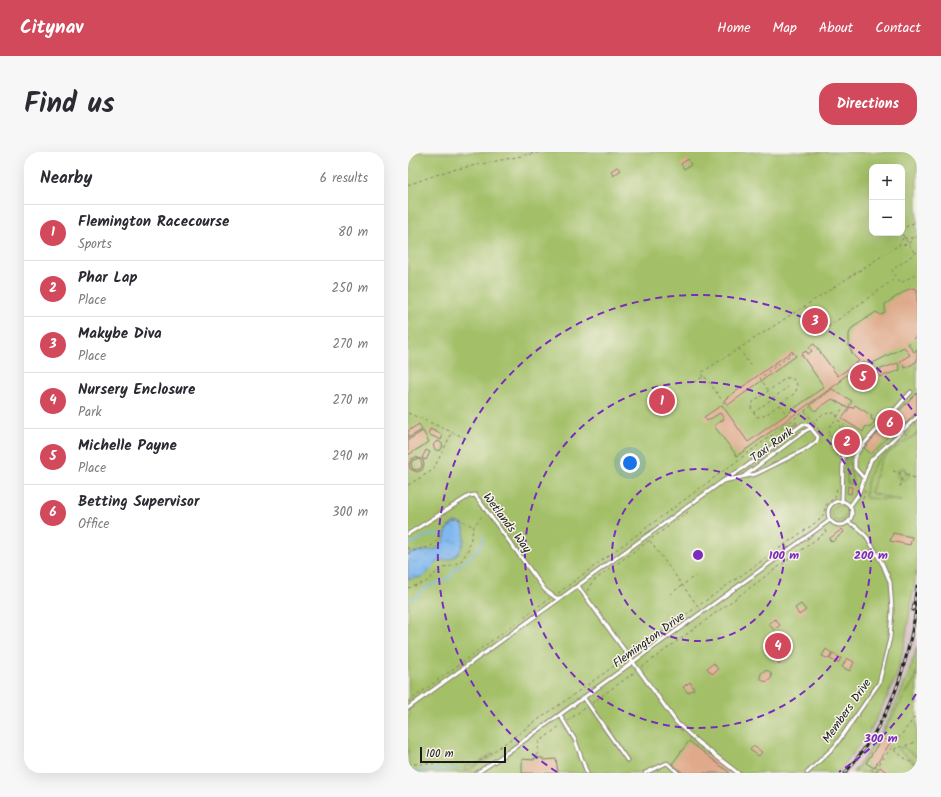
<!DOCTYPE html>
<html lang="en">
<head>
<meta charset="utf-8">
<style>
  :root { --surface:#fff; --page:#f7f7f7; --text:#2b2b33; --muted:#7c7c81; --line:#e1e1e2; --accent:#d1495b }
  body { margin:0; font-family:Kalam,sans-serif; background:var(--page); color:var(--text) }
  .controls { position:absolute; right:12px; top:12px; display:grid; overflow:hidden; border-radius:8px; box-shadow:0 4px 16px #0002 }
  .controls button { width:36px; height:36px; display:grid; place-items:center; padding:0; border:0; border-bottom:1px solid var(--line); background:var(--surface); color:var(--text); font:20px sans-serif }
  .scale { position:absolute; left:12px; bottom:10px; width:86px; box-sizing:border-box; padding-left:4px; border:2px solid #1c1c1c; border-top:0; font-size:11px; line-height:14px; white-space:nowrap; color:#1c1c1c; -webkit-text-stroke:3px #f7f3e8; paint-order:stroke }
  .you { position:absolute; left:222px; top:311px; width:14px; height:14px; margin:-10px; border:3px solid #fff; border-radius:50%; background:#1a73e8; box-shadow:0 0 0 6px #1a73e833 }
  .badge { display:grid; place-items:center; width:26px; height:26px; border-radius:50%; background:var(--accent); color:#fff; font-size:13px; font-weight:700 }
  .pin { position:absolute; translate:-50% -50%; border:2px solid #fff; box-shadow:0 1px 4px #0006 }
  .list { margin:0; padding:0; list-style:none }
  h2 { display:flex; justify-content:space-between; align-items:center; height:52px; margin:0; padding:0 16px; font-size:17px }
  h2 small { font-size:13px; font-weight:400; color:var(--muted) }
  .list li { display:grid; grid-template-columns:26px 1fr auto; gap:12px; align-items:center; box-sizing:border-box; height:56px; padding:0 16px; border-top:1px solid var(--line) }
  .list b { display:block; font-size:15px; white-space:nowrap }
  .list p { margin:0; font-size:13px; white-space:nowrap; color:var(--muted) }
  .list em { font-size:13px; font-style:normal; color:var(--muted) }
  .map { position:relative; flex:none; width:509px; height:621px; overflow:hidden; border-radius:16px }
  header { display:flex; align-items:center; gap:24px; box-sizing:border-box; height:56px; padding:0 20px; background:var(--accent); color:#fff }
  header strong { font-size:19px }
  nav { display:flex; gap:22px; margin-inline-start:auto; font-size:14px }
  .intro { display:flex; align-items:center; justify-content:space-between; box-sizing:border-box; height:96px; padding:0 24px }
  h1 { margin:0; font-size:28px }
  .button { padding:10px 18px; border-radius:16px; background:var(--accent); color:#fff; font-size:14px; font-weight:700 }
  main { display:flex; gap:24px; padding:0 24px }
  aside { flex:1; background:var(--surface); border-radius:16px; box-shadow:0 4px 16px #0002 }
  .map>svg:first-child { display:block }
  .railway { fill:#d2bec1 }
  .grass { fill:url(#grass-dots); stroke:#606e42 }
  .park { fill:#a3c067; stroke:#606e42; fill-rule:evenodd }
  .garden { fill:url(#garden-furrows); stroke:#606e42 }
  .water { fill:url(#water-ripples); stroke:#4e6a86 }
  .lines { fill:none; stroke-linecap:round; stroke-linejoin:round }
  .stream { stroke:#7fb7ef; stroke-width:1.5 }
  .building { fill:#dfa98a; fill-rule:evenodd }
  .service-casing { stroke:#867c6c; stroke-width:5 }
  .path { stroke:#867c6c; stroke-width:1; stroke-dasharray:3 3; stroke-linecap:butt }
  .service { stroke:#fff; stroke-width:3 }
  .rail-casing { stroke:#1c1c1c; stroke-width:3 }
  .rail { stroke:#f7f3e8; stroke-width:1.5; stroke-dasharray:4.5; stroke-linecap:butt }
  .ring { fill:none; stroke:#7b2cbf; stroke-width:2; stroke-dasharray:7 5 }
  .labels { text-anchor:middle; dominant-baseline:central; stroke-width:3; stroke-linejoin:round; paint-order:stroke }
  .street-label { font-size:12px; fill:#1c1c1c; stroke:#f7f3e8 }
  .centre { fill:#7b2cbf; stroke:#f7f3e8; stroke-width:2 }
  .ring-label { font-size:12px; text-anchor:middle; font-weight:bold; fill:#7b2cbf; stroke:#f7f3e8; stroke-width:3; stroke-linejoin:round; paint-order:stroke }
</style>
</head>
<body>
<header>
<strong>Citynav</strong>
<nav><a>Home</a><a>Map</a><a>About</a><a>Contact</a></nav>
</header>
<div class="intro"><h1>Find us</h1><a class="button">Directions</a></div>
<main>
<aside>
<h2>Nearby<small>6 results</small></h2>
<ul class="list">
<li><span class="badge">1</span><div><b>Flemington Racecourse</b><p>Sports</p></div><em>80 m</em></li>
<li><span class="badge">2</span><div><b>Phar Lap</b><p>Place</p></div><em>250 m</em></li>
<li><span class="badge">3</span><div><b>Makybe Diva</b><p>Place</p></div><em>270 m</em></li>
<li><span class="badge">4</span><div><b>Nursery Enclosure</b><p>Park</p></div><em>270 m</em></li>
<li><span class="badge">5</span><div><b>Michelle Payne</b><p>Place</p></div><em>290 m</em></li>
<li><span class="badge">6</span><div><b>Betting Supervisor</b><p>Office</p></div><em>300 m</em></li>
</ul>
</aside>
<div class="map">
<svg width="509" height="621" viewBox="0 0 509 621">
  <defs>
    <pattern id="grass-dots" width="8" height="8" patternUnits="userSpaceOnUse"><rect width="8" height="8" fill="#a3c067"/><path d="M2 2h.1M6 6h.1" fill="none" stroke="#8ca459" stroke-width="1.8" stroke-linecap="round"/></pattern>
    <pattern id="garden-furrows" width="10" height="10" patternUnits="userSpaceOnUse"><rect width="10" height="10" fill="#a3c067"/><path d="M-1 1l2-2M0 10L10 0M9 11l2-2" fill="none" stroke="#8ca459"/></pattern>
    <pattern id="water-ripples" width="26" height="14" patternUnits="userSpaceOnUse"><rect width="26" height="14" fill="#7fb7ef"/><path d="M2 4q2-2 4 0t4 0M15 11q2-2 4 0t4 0" fill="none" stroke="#6d9dcc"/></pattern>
  </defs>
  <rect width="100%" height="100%" fill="#f7f3e8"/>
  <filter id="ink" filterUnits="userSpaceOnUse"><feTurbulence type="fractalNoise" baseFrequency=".025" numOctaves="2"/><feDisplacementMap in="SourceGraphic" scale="8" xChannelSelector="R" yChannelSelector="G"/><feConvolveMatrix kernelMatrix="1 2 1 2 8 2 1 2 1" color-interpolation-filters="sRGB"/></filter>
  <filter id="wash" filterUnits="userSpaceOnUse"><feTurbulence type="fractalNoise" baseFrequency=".012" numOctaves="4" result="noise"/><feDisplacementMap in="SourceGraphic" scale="16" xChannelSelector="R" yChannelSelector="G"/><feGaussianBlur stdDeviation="0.9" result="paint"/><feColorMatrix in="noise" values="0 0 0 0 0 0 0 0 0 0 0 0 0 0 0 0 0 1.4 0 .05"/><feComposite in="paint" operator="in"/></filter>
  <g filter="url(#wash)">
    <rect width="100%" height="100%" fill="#f1ddbd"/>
    <path class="railway" d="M509 416V495L494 540 472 583 449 615 444 621H430L450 597 470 564 497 489Z"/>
    <path class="grass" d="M509 495V519L507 527C497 543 457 617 444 621 476 584 495 541 509 495Z"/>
    <g class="park">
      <path d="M0 0H509V416L497 489 488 526 470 564 460 582 430 621H0ZM464 15H494V81H464Z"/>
      <path d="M509 519V621H446L475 580 507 527Z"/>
    </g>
    <g class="garden">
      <path d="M509 272V282C500 288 478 300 474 308 468 318 467 330 463 341L493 349 458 346C456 341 458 336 459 331 465 302 490 292 509 272Z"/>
      <path d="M450 292 451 293 441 308 445 332 439 331V322L437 306Z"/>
      <circle cx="495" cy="322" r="6"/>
      <circle cx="431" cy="361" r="8"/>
      <path d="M495 595 509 605V612L489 597Z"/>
      <path d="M85 601 87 603 57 620V613H67Z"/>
    </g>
    <path class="water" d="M47 370 55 372C60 388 52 411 32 408L15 425 0 427V402C25 394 32 407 40 375Z"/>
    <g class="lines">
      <g class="stream">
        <path d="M0 393 21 383 38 382"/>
        <path d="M0 449 8 445 17 436 41 426 46 418 58 409 73 393 76 384"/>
        <path d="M0 619 52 617"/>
      </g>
    </g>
    <g id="blocks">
      <g class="building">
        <path d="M280 7 283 13 276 17 273 12Z"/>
        <path d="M209 15 213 18 205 24 203 19Z"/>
        <path d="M504 136 509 137V183L500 192 506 200 509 197V209L503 213 497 216 492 209 502 203 496 195 465 211H455L432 228 433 229 329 304 306 274 316 267 312 261 299 269 296 265 314 253 340 290 416 235 393 202 398 199 400 202 404 199 401 195 406 192 430 224 451 209 445 203 441 194V182L444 176 468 160 473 163 477 160V152L499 138Z"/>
        <path d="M384 199 388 204 320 253 316 248Z"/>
        <path d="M490 211 492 218 472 225 470 218Z"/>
        <path d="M424 237 444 249 440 256 424 247 407 259 402 253Z"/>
        <path d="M509 241V260L493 276 490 274 463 302 456 296 483 267 489 273 483 267Z"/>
        <path d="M447 253 464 264 463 267 467 269 462 276 458 274 455 280 434 267 442 255 445 256Z"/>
        <path d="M388 270 389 272 375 282 374 281Z"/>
        <path d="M11 272 14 278 0 286V279Z"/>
        <path d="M22 277 35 283 33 288 20 282Z"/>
        <path d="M15 279 21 290 0 303V288Z"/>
        <circle cx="30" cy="294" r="4.5"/>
        <path d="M18 298 22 300 18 308 14 306Z"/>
        <path d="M8 305 15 308 16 313 14 318 9 320 2 317 1 312 3 307ZM10 307 13 309 14 314 12 317 7 318 4 316 3 311 5 308Z"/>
        <path d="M440 334 444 335 443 342 439 341Z"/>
        <path d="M434 377 436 380 424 390 421 387Z"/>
        <path d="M485 381 504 385 502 393 482 389Z"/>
        <path d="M393 452 398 458 391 463 387 456Z"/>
        <path d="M367 467 372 473 366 478 361 472Z"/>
        <path d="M418 497 424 501 421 507 414 504Z"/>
        <path d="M425 502 433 506 430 511 422 507Z"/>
        <path d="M367 504 377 505 371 513Z"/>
        <path d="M439 506 446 510 442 519 434 515Z"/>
        <path d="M306 511 310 518 304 522 299 516Z"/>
        <circle cx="358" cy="524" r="5.5"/>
        <path d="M282 530 286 537 280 541 275 535Z"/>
        <path d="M474 586 482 591 466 616 458 611Z"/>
        <path d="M281 589 322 621H275L264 612Z"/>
        <path d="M345 594 354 600 351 604 342 598Z"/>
        <path d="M126 606H135V608L148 607 150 621H114V607L126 608Z"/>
        <path d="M472 615 480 621H467Z"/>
      </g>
    </g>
  </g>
  <g filter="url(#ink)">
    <use href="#blocks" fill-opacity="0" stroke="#867c6c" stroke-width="1"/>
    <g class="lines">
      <g class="service-casing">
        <g id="service">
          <circle cx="439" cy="288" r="8"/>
          <path d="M336 324 397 279 403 276"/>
          <path d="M455 325 447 316V304L454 294 503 240"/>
          <circle cx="432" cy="361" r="12"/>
          <path d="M434 350 435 307 437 295"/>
          <path d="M442 354 450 343 463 308 509 265"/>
          <path d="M0 382 61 344 67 343 137 438 148 446H153"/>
          <path d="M170 434 269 571 291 591 330 621"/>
          <path d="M176 546 219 608"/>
          <path d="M0 556 315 329 348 322 400 296 409 289 410 285 401 274 395 272 336 316 315 329"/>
          <path d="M152 563 167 588 179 621"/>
          <path d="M69 621 93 605 422 368"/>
          <path d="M237 621 259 611 270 621"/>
          <path d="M399 621 427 594 471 531 482 486 484 458 482 430 475 413 459 385 449 375 440 370"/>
        </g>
      </g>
      <g class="path">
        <path d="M0 33 39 19 133 0"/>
        <path d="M495 86 491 93 500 92 506 86"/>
        <path d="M496 86H506L509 85"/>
        <path d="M506 100 494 82 496 76 509 69"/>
        <path d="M509 100 484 118 493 131 509 121"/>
        <path d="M397 154 405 166"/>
        <path d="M409 164 412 169 405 174 402 169Z"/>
        <path d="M409 172 414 180"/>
        <path d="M420 175 489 125"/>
        <path d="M331 197 345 217"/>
        <path d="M295 225 293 221 491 93"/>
        <path d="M378 226C387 225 392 232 387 241L356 264 349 265 343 257 345 250Z"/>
        <path d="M286 230 295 225 298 226 319 255"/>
        <path d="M360 238 352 226 385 201"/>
        <path d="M372 253 378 262"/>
        <path d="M397 259 406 271"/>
        <path d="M0 261 60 287"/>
        <path d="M345 261 380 235"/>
        <path d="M429 265 436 254"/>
        <path d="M411 278 406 271C411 262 418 261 428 261L430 268"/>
        <path d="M497 283 502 279"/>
        <path d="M412 292 419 287 421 282"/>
        <path d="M423 294 428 291 421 282 422 273 428 268 432 269V277"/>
        <path d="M431 302 427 286 438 270"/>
        <path d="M485 319 492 321"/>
        <circle cx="495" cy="322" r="2.5"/>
        <path d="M498 323 507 326"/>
        <path d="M0 333 25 318 44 281"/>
        <path d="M492 335 494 325"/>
        <path d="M455 347 457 338"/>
        <path d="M242 389 292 457"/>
        <path d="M0 395 2 399"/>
        <path d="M0 402C7 396 20 398 26 392 37 381 28 374 47 366 54 367 59 373 66 374"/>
        <path d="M0 436 18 430 32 417 46 413 54 408 60 398 66 374 75 363"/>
        <path d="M179 439 184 430 280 360"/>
        <path d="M150 441 402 255"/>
        <path d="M262 442 287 424"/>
        <path d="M224 501 414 366 418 353 427 345 429 336"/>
        <path d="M234 515 418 380 416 377"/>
        <path d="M0 550 142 446"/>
        <path d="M184 551 227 520"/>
        <path d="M160 569 176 556"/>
        <path d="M483 596 509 562"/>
        <path d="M486 597 509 590"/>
        <path d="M129 604 131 590 152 574"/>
        <path d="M0 612 69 611 216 507"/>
        <path d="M463 617 466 619 483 596 509 615"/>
      </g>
      <use href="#service" class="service"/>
      <g class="rail-casing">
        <g id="rail">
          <path d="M505 458 509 434"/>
          <path d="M437 621C483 568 498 520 509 452"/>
        </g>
      </g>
      <use href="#rail" class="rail"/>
    </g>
  </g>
  <g class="ring">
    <circle cx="290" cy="403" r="86"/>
    <circle cx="290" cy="403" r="173"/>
    <path d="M508 542A259 259 0 0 1 431 620M149 620A259 259 0 1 1 508 264"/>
  </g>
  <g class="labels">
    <g class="street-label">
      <text transform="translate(364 293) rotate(-36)">Taxi Rank</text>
      <text transform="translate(99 371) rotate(53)">Wetlands Way</text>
      <text transform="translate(241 488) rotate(-36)">Flemington Drive</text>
      <text transform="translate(439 559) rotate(-55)">Members Drive</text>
    </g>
  </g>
  <circle cx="290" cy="403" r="6" class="centre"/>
  <g class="ring-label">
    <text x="376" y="407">100 m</text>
    <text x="463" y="407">200 m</text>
    <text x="473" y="590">300 m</text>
  </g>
</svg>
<div class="controls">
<button>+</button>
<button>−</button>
</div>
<div class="scale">100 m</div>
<div class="you"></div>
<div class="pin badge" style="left:254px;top:249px">1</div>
<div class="pin badge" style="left:439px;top:290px">2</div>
<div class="pin badge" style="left:407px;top:169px">3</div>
<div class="pin badge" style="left:370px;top:494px">4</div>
<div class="pin badge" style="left:455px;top:225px">5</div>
<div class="pin badge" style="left:482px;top:271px">6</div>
</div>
</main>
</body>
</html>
